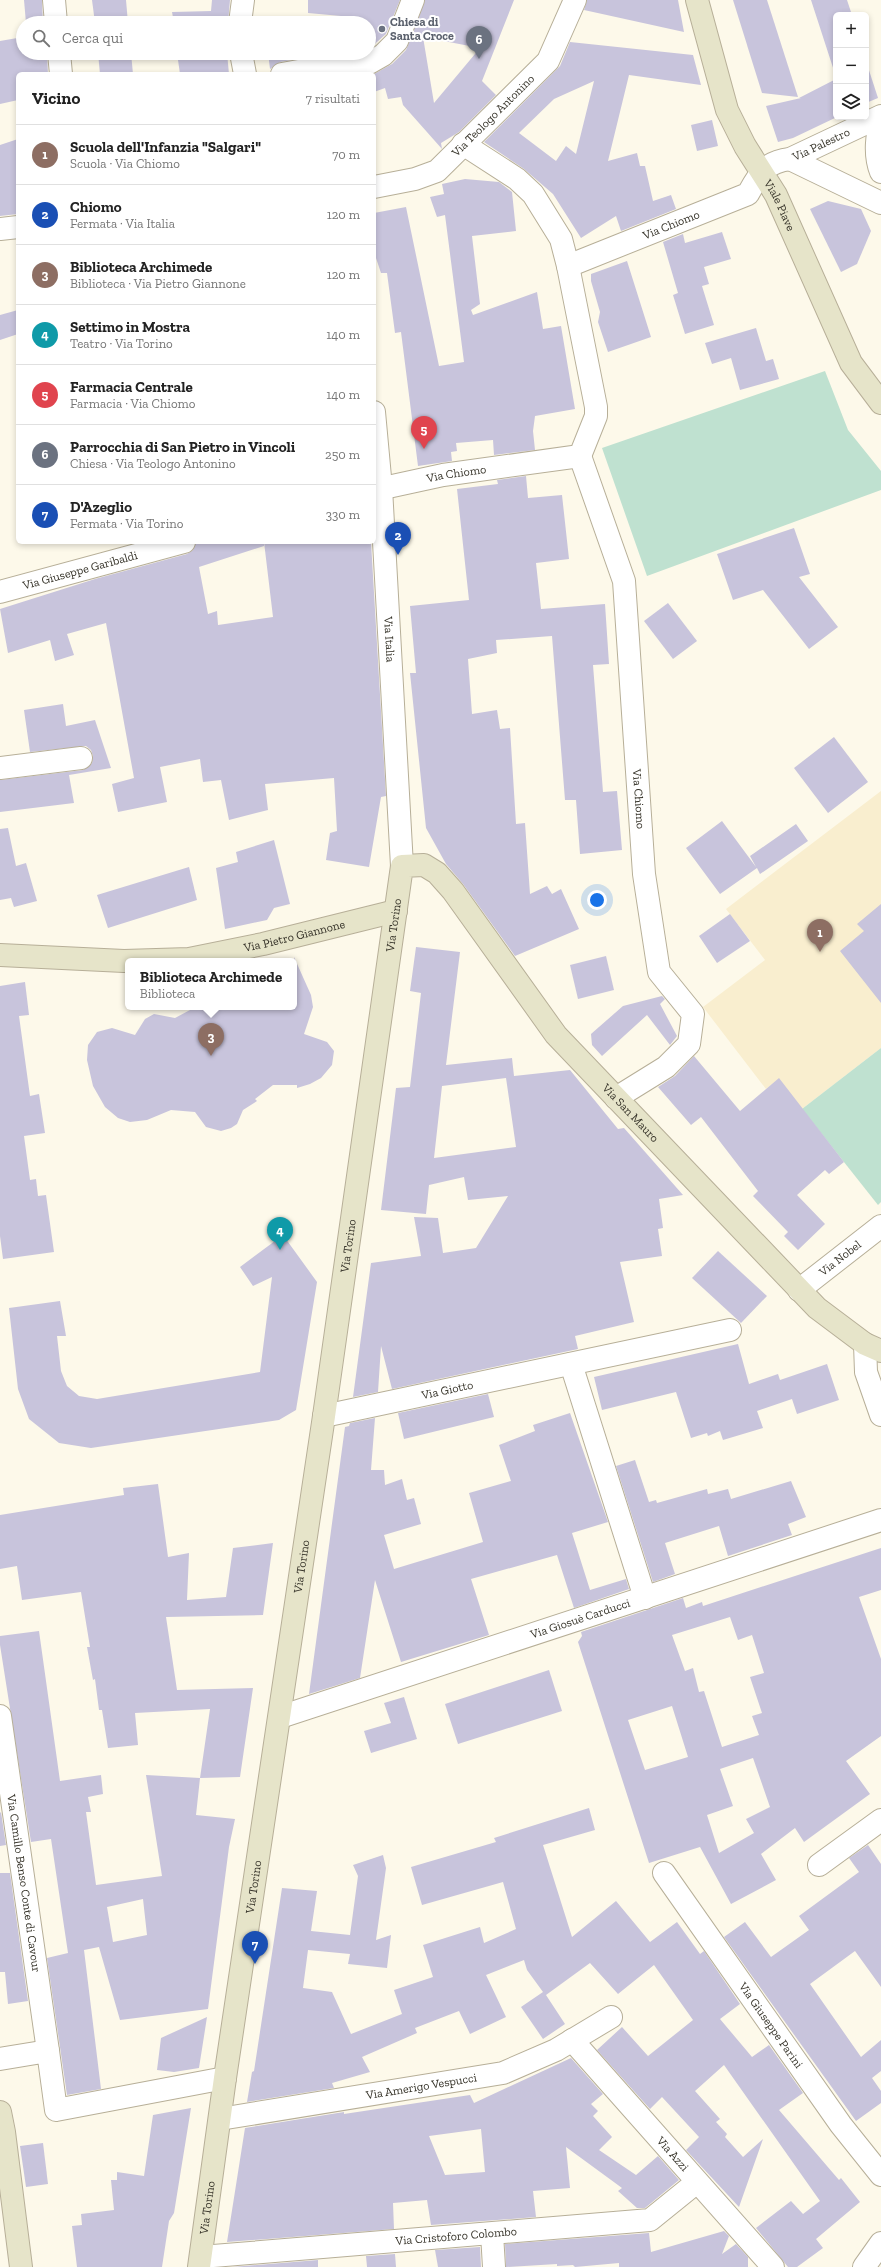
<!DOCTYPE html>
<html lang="it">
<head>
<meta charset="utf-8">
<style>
  :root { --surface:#fff; --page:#f6f6f6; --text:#222; --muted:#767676; --line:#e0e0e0; --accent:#ea580c }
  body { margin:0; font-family:"Zilla Slab",serif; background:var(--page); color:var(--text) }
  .controls { position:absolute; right:12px; top:12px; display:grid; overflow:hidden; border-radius:6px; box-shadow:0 2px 6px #0003 }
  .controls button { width:36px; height:36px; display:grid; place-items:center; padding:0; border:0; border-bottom:1px solid var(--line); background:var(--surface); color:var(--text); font:20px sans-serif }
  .you { position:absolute; left:597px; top:900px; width:14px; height:14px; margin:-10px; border:3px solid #fff; border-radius:50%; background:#1a73e8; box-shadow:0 0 0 6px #1a73e833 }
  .badge { display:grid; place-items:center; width:26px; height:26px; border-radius:50%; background:var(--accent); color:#fff; font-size:13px; font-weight:700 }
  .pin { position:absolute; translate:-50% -33px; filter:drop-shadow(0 1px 2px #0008) }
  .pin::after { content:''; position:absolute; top:21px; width:14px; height:12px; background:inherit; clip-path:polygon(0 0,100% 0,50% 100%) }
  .popup { position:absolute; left:125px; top:958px; width:172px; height:52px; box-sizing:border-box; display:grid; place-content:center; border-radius:6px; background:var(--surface); filter:drop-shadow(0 1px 3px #0005); font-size:13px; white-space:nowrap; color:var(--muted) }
  .popup b { font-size:15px; color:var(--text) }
  .popup::after { content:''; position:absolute; left:50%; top:100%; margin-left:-8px; border:8px solid transparent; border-top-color:var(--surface) }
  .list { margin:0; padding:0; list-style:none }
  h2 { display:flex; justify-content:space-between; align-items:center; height:52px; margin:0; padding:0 16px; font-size:17px }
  h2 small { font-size:13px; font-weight:400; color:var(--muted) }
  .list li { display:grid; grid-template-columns:26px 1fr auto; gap:12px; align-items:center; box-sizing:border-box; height:60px; padding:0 16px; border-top:1px solid var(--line) }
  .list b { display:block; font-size:15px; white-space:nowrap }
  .list p { margin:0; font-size:13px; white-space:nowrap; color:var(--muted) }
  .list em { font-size:13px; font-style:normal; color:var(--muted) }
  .icon { flex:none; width:22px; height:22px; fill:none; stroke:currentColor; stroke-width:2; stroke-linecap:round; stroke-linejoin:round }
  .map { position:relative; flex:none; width:881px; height:2267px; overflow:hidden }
  .search { position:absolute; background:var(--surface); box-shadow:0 2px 6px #0003; left:16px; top:16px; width:360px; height:44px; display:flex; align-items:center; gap:10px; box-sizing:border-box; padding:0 14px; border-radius:22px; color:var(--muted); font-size:15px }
  .panel { position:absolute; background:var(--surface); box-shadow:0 2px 6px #0003; left:16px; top:72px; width:360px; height:472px; border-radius:6px }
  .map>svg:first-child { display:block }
  .built { fill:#f9eecf }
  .green { fill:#bfe1d0 }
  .building { fill:#c8c4dc; fill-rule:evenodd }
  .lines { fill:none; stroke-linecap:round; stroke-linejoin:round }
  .street-casing { stroke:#b7af98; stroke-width:24 }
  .secondary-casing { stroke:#b7af98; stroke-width:24 }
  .street { stroke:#fff; stroke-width:22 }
  .secondary { stroke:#e6e4c9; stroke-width:22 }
  .worship-dot { fill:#6b7280; stroke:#fff; stroke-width:1.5 }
  .labels { text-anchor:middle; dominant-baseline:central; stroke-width:4; stroke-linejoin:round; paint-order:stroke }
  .worship-label { font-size:12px; font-weight:bold; fill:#5b616d; stroke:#fff; text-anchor:start }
  .street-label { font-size:12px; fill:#363329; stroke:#fff }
</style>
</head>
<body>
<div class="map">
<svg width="881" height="2267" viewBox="0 0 881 2267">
  <rect width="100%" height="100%" fill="#fdf9ea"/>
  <path class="built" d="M881 791V1048L802 1109 779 1079 766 1089 703 1007 765 960 726 909Z"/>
  <g class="green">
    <path d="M825 371 848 430 881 471V490L647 576 602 448Z"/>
    <path d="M881 1048V1202L878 1205 802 1109Z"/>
  </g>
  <g class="building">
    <path d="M24 0H42L43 23H26Z"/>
    <path d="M92 0H126L128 23H95Z"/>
    <path d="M212 0H230L228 23H174L172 12 211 11Z"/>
    <path d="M308 0H400L386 34 369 49V23H338L341 16 308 13Z"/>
    <path d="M425 0H514L482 81 496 95 459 132 441 143 442 149 403 105 401 97 388 99 385 88 374 92V74L392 64 406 50ZM423 37 480 48 434 103Z"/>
    <path d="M587 0H678L684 32 584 10Z"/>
    <path d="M733 0H767L798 97 762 93Z"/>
    <path d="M811 0H847L852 15H836V77Z"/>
    <path d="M23 37V53H47L48 74H18V100L0 104V41Z"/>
    <path d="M570 42 693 55 701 85 629 75 608 161 637 153 640 166H645L653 201 671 195 676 209 621 231 616 216 581 238 553 194 524 169 484 142 560 66ZM594 81 576 154 566 146 556 161 519 133 554 99Z"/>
    <path d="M98 53H131L133 74H100Z"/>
    <path d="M177 53H227L229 74H180Z"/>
    <path d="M268 53H333L280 62 270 69Z"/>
    <path d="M866 61 878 98 866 103Z"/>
    <path d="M836 79 837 117 793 138 778 142 766 106 801 98H799Z"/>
    <path d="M712 120 718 146 697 151 691 125Z"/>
    <path d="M18 139V214L0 216V145Z"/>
    <path d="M465 179 499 182 512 192 516 231 472 236 480 304 471 310 473 315 537 292 543 329 561 326 575 409 535 416 533 431 535 450 494 455 493 440 456 443 457 451 451 452 452 461 418 466 401 332 395 333 387 273H381L374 252V213L406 207 439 366 464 362 445 215 437 217 430 197 444 194 442 184Z"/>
    <path d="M828 201 861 209 871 231 857 264 841 272 810 209Z"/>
    <path d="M722 232 731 259 704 267 709 284 702 286 714 325 685 334 673 295 678 293 663 242 683 234 685 243Z"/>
    <path d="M627 261 651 337 608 352 598 322 600 312 591 281V274Z"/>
    <path d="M18 310V334L0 340V315Z"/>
    <path d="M756 328 766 361 773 359 779 379 740 390 731 358 712 364 705 343Z"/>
    <path d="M526 476 528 498 562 495 569 559 536 563 541 609 605 604 609 664 593 665 603 792 617 791 622 850 580 854 576 800H565L552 636 496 640 497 653 468 659 472 714 497 710 500 729 510 728 516 824 525 823 530 894 547 886 552 894 561 889 579 929 515 956 463 884 446 864 426 828 410 673H416L410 606 469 600 457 489 498 484 497 480Z"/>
    <path d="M794 528 810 574 799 577 838 627 809 649 763 590 733 600 717 554Z"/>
    <path d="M196 542H264V546L199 567 208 614 217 611 218 625 273 617 264 542H371L386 796 381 797 369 867 326 860 330 833 337 831 334 778 265 784 268 810 229 820 221 780 203 782 200 759 160 767 167 802 118 812 112 784 134 778 106 623 67 634 74 655 55 661 50 640 8 653 0 609 95 579 187 554 193 550Z"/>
    <path d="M668 603 697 641 673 659 644 621Z"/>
    <path d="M63 704 66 726 95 720 111 768 69 775 74 803 0 812V780L83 770 92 763 93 756 91 750 86 746 30 752 24 710Z"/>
    <path d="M834 737 868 782 828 813 794 768Z"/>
    <path d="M722 821 756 867 750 856 796 824 808 841 760 874 757 868 720 894 686 848Z"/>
    <path d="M8 828 16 866 26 863 37 901 14 907 11 898 0 900V829Z"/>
    <path d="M274 840 290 904 274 908 267 920 225 929 216 868 238 862 236 852Z"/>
    <path d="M189 867 197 900 108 928 97 895Z"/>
    <path d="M881 904V1003L840 951 864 931 857 924Z"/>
    <path d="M730 914 750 941 717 963 699 936Z"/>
    <path d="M416 947 460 952 446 1065 512 1058 514 1076 570 1070 618 1129 624 1128 683 1195 659 1199 663 1228 658 1229 662 1256 620 1262 634 1322 575 1336 578 1349 392 1389 381 1346 378 1392 353 1397 371 1263 421 1256 414 1217 438 1218 443 1253 476 1248 508 1196 468 1200 464 1177 429 1185 426 1214 381 1210 396 1088 410 1087 421 993 410 991ZM506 1078 516 1147 434 1158 442 1086Z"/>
    <path d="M606 956 614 990 578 999 570 965Z"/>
    <path d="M294 957 311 995 313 1007 304 1034 327 1042 334 1051 332 1065 321 1078 310 1084 297 1088V1085H273L255 1099 257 1101 243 1110 237 1124 231 1128 221 1131 206 1127 195 1112 171 1110 147 1120 130 1122 118 1118 105 1107 93 1086 87 1060 88 1045 97 1032 112 1028 135 1035 145 1019 154 1014 175 1018 190 1010H222L221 1007H294Z"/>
    <path d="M25 982 29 1015 19 1016 30 1096 39 1094 45 1133 24 1136 30 1180 36 1179 38 1196 46 1195 54 1252 3 1259 0 1236V986Z"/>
    <path d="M662 996 665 999 660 1004 677 1036 670 1045 647 1015 602 1056 592 1045 591 1034 623 1006Z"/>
    <path d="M694 1056 740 1111 779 1078 844 1162 829 1174 825 1170 797 1195 825 1224 798 1250 784 1236 788 1232 753 1196 758 1191 701 1117 691 1125 658 1087 675 1076Z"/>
    <path d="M283 1235 317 1282 296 1410 279 1420 91 1448 59 1443 29 1419 18 1389 9 1308 60 1301 66 1336H57L61 1371 67 1386 79 1396 97 1399 260 1372 272 1277 253 1286 240 1267Z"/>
    <path d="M718 1251 767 1296 741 1323 692 1278Z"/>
    <path d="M738 1344 749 1384 778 1374 780 1380 827 1364 839 1400 797 1414 792 1399 757 1411 763 1428 723 1440 720 1431 708 1436 707 1433 691 1438 676 1392 602 1410 594 1377Z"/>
    <path d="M488 1394 494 1417 404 1439 398 1413Z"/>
    <path d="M570 1413 608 1522 572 1533 590 1590 626 1579 629 1589 574 1608 557 1555 471 1579 489 1635 401 1662 375 1580 360 1678 309 1694 345 1427 349 1426 350 1423 375 1418 371 1470H384L385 1485 402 1479 407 1500 414 1498 421 1524 384 1535 394 1569 483 1542 469 1493 511 1481 499 1445 535 1431 533 1425Z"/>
    <path d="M635 1460 649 1502 656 1500 657 1503 707 1489 708 1494 728 1489 731 1499 791 1481 806 1517 788 1524 792 1535 728 1556 719 1526 665 1543 675 1574 653 1582 616 1466Z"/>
    <path d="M158 1484 168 1557 189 1553 187 1600 226 1597 233 1548 273 1543 263 1615 166 1617 177 1690 253 1688 240 1777 200 1778 210 1709 135 1713 138 1745 108 1748 102 1710H99L95 1679 93 1680 87 1647H90L81 1592 22 1600 17 1566 0 1569V1515L124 1495 123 1488Z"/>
    <path d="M881 1548V1590L859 1597 881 1659V1736L846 1761 870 1794 804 1842 795 1828 761 1854 776 1880 731 1904 700 1847 649 1863 578 1642 582 1636 581 1632 683 1598 686 1608 702 1602 703 1606ZM730 1617 738 1640 752 1635 764 1673 750 1677 762 1713 752 1716 759 1735 722 1747 704 1691 699 1692 693 1668 685 1671 672 1635ZM672 1706 688 1757 645 1770 628 1720ZM753 1758 770 1807 746 1819 754 1833 719 1853 707 1815 733 1806 720 1769Z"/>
    <path d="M39 1631 60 1781 101 1775 103 1794 88 1797 91 1812H86L96 1885 162 1876 146 1775 200 1778 196 1815 235 1819 229 1847 208 2009 120 2020 99 1947 84 1950 101 2089 67 2095 47 1958 68 1953 51 1839 31 1842 0 1645V1636ZM143 1899 147 1935 113 1942 107 1907Z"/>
    <path d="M549 1670 562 1711 458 1744 445 1704Z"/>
    <path d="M404 1697 417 1739 371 1753 364 1731 391 1723 384 1703Z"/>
    <path d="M589 1808 595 1830 543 1845 572 1937 616 1901 650 1942 677 1922 700 1954 704 1951 740 2004 720 2019 752 2057 769 2045 803 2093 779 2110 839 2180 841 2178 860 2202 816 2239 823 2248 797 2267H788L756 2228 791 2201 803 2214 820 2201 724 2065 695 2091 720 2119 716 2122 727 2134 725 2137 743 2157 763 2139 739 2207 686 2150 699 2137 662 2097 650 2109 597 2050 622 2027 648 2056 693 2020 654 1965 618 1994 590 1963 546 1995 565 2024 543 2039 521 2007 543 1992 527 1970 524 1960 486 1975 506 2017 470 2034 459 2011 415 2028 417 2033 362 2057 370 2072 332 2083 334 2088 247 2102 252 2072 254 2071 282 1888 317 1891 311 1931 350 1935 358 1876 353 1865 383 1855 386 1868 376 1940 391 1935 387 1968 348 1964 350 1954 308 1950 303 1988 332 1992 351 2034 402 2014 394 1990 433 1977 423 1945 480 1927 484 1943 516 1929 503 1882 422 1905 411 1867 496 1842 494 1838Z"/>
    <path d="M1 1812 6 1845 0 1846V1813Z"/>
    <path d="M868 1845 881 1864V1987L855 1951 810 1984 861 2057 881 2040V2071L872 2078 881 2091V2103L856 2121 724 1937 745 1922 771 1957 809 1930 799 1916 859 1872 849 1858Z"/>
    <path d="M0 1873H10L28 2001 8 2004 5 1972H0Z"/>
    <path d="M207 2017 199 2068 174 2072 157 2070 161 2038Z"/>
    <path d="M571 2058 603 2094 591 2104 598 2111 593 2116 612 2137 599 2150 636 2175 658 2156 679 2180 645 2208H637L618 2191 622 2188 566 2147 570 2188 533 2191 536 2217 431 2225 427 2200 393 2203 394 2229 227 2242 245 2128 344 2112V2114L470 2095 474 2103ZM481 2129 485 2172 445 2175 429 2136Z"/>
    <path d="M191 2108 174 2213 169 2221 162 2267H77L72 2226 82 2225 81 2214 114 2210 111 2180H117V2172L144 2176 153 2115Z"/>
    <path d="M43 2143 48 2184 26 2187 20 2146Z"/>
    <path d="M724 2231 729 2236 722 2254 736 2244 748 2257V2267H619V2263L575 2267 573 2265 557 2266V2264L506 2267 505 2244 649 2233 651 2252Z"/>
    <path d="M480 2247 481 2267H438L435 2250Z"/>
    <path d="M395 2254 396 2267H367L366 2256Z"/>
    <path d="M318 2260V2267H232Z"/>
  </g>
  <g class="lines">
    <g class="street-casing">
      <g id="street">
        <path d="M54 0 56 23"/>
        <path d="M240 23 243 0"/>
        <path d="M59 53 61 74"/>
        <path d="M241 53 245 74"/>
        <path d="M282 74 326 66 369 63 383 55 397 41 413 0"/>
        <path d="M881 118C877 136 874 154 881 172"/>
        <path d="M790 159 881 203"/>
        <path id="s1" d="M374 187 415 179 437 171 548 61 575 0"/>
        <path d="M0 229 18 227"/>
        <path id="s2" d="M568 266 748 194C759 174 765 162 790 159L881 116"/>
        <path id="s3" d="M374 412 381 488 402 866"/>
        <path id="s4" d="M580 456 624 581 644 874 659 972 693 1014 689 1044 666 1067 616 1098"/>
        <path id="s5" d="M374 490 443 475 580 456 596 416V407L568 266 561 239 533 194 517 179 463 144"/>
        <path id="s6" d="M0 592 184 542"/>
        <path d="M0 768 81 758"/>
        <path id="s7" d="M799 1290 881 1226"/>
        <path d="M865 1344 866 1372 881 1415"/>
        <path d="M571 1364 645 1598"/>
        <path id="s8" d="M324 1416 730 1330"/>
        <path id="s9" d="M0 1716 48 2051"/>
        <path id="s10" d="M280 1717 881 1520"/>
        <path d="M819 1865 881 1820"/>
        <path id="s11" d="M664 1873 841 2125 881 2175"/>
        <path id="s12" d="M572 2040 773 2267"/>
        <path d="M0 2059 48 2051 56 2110 225 2078"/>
        <path id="s13" d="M220 2119 503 2073 556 2050 611 2017"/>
        <path d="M492 2234 494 2267"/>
        <path id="s14" d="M201 2257 650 2220 697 2182"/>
        <path d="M864 2267 881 2243"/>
      </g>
    </g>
    <g class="secondary-casing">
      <g id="secondary">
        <path id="s15" d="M697 0 727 110 745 146 776 195 851 363 881 403"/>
        <path id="s16" d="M0 955 124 961 189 959 263 944 396 911"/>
        <path d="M0 2112 4 2132 21 2267"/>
        <path id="s17" d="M199 2267 225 2078 324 1416 402 866 424 865 437 873 453 891 556 1035 817 1308 865 1344 881 1351"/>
      </g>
    </g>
    <use href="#street" class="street"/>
    <use href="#secondary" class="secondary"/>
  </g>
  <circle class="worship-dot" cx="382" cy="29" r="4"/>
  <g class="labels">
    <g class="worship-label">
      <text x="390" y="22">Chiesa di<tspan x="390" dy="14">Santa Croce</tspan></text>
    </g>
    <g class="street-label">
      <text stroke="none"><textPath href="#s1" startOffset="144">Via Teologo Antonino</textPath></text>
      <text stroke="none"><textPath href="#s2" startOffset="286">Via Palestro</textPath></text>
      <text stroke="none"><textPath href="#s15" startOffset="223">Viale Piave</textPath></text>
      <text stroke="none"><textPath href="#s2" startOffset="111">Via Chiomo</textPath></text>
      <text stroke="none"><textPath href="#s5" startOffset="84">Via Chiomo</textPath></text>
      <text stroke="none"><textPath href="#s6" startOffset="83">Via Giuseppe Garibaldi</textPath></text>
      <text stroke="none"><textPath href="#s3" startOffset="228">Via Italia</textPath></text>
      <text stroke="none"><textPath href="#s4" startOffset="351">Via Chiomo</textPath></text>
      <text stroke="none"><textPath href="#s17" startOffset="1356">Via Torino</textPath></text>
      <text stroke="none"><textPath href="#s16" startOffset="297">Via Pietro Giannone</textPath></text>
      <text stroke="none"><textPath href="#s17" startOffset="1762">Via San Mauro</textPath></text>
      <text stroke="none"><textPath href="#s17" startOffset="1032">Via Torino</textPath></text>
      <text stroke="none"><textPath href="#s7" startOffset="52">Via Nobel</textPath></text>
      <text stroke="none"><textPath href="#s8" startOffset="126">Via Giotto</textPath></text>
      <text stroke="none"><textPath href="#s17" startOffset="708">Via Torino</textPath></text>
      <text stroke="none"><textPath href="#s10" startOffset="316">Via Giosuè Carducci</textPath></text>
      <text stroke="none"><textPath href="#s9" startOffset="169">Via Camillo Benso Conte di Cavour</textPath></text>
      <text stroke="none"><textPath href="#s17" startOffset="384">Via Torino</textPath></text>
      <text stroke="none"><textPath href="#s11" startOffset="186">Via Giuseppe Parini</textPath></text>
      <text stroke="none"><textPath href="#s13" startOffset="204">Via Amerigo Vespucci</textPath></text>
      <text stroke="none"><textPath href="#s12" startOffset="152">Via Azzi</textPath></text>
      <text stroke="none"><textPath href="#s17" startOffset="60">Via Torino</textPath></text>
      <text stroke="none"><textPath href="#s14" startOffset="256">Via Cristoforo Colombo</textPath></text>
    </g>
  </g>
</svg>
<div class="controls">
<button>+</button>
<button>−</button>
<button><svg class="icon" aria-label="layers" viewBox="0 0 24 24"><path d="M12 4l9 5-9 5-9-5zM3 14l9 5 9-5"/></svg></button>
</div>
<div class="you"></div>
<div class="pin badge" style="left:820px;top:952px;background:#8d6e63">1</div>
<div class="pin badge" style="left:398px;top:555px;background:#1a4fb4">2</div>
<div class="pin badge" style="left:211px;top:1056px;background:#8d6e63">3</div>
<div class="popup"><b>Biblioteca Archimede</b>Biblioteca</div>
<div class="pin badge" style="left:280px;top:1250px;background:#0f9aa8">4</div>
<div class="pin badge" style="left:424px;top:449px;background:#e0444e">5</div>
<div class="pin badge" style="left:479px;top:59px;background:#6b7280">6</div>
<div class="pin badge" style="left:255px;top:1964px;background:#1a4fb4">7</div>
<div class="search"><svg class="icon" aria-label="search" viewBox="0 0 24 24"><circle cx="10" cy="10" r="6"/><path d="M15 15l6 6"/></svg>Cerca qui</div>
<section class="panel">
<h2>Vicino<small>7 risultati</small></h2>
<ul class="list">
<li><span class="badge" style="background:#8d6e63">1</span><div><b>Scuola dell'Infanzia &quot;Salgari&quot;</b><p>Scuola · Via Chiomo</p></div><em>70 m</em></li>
<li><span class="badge" style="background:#1a4fb4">2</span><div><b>Chiomo</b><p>Fermata · Via Italia</p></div><em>120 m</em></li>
<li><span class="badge" style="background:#8d6e63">3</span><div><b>Biblioteca Archimede</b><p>Biblioteca · Via Pietro Giannone</p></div><em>120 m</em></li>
<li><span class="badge" style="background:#0f9aa8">4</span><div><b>Settimo in Mostra</b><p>Teatro · Via Torino</p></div><em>140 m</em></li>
<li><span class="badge" style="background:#e0444e">5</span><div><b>Farmacia Centrale</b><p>Farmacia · Via Chiomo</p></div><em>140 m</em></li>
<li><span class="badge" style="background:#6b7280">6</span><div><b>Parrocchia di San Pietro in Vincoli</b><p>Chiesa · Via Teologo Antonino</p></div><em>250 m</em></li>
<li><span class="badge" style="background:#1a4fb4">7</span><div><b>D'Azeglio</b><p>Fermata · Via Torino</p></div><em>330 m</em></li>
</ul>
</section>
</div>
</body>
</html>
